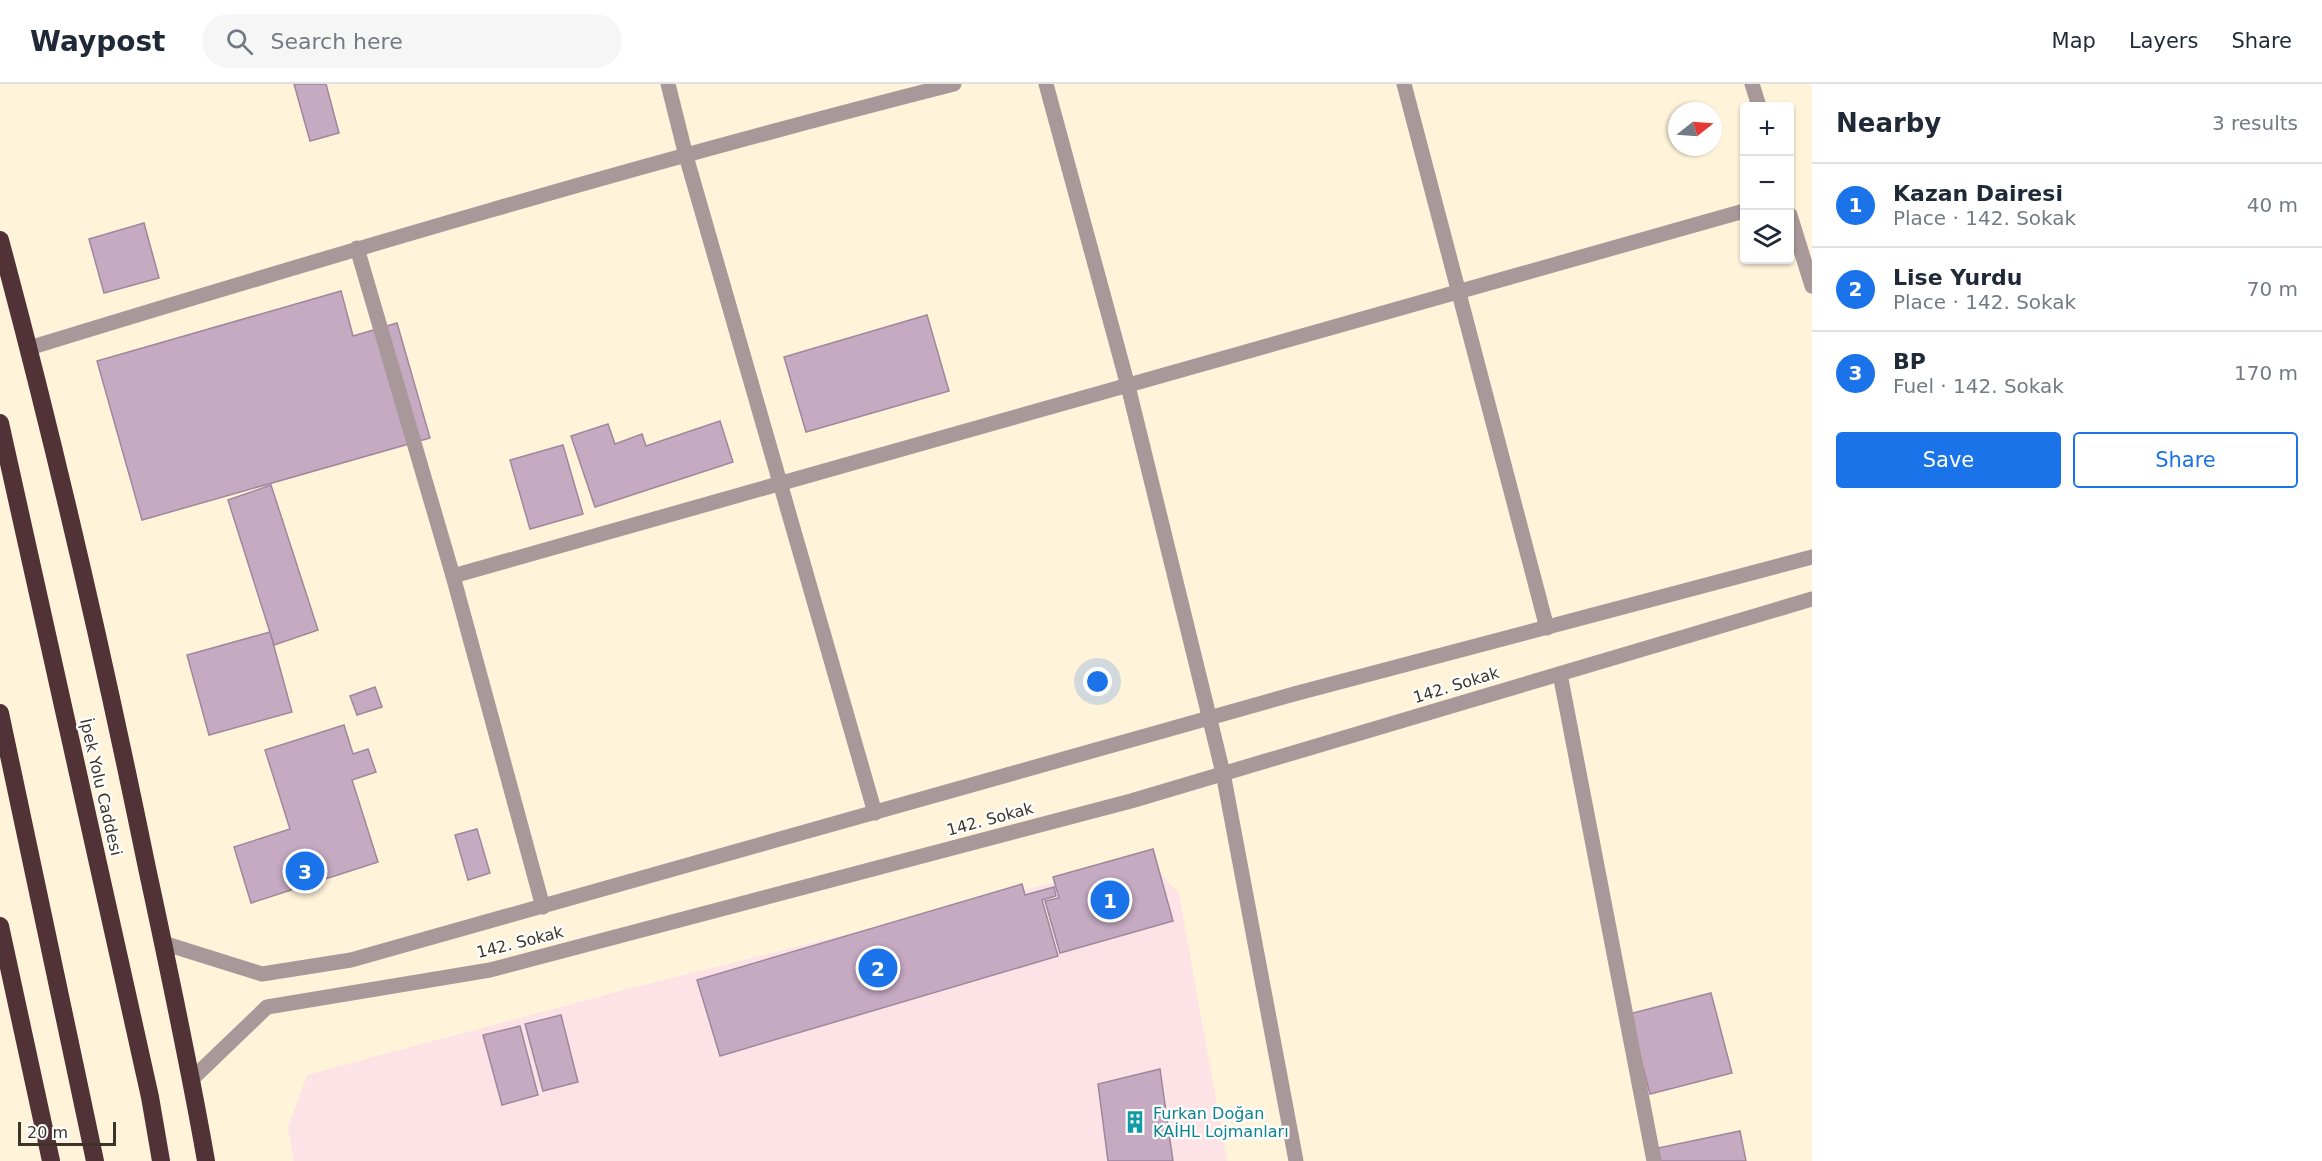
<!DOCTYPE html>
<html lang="en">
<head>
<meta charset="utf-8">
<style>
  :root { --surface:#fff; --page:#f6f6f7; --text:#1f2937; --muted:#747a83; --line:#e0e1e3; --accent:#1a73e8 }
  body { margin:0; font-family:"DejaVu Sans",sans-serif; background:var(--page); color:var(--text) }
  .controls { position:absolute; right:18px; top:18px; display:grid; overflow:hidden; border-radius:6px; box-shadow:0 2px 4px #0004 }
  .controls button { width:54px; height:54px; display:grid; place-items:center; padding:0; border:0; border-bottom:2px solid var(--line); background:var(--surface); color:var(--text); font:30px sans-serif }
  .compass { position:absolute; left:1668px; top:18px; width:54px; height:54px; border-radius:50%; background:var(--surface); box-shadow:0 2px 4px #0004; rotate:73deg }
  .scale { position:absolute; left:18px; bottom:15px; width:98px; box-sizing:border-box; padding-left:6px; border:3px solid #3b3529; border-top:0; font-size:16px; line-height:21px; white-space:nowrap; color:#3b3529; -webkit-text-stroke:4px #fff; paint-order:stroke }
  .you { position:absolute; left:1098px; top:598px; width:21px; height:21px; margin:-15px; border:4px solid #fff; border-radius:50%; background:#1a73e8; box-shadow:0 0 0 9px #1a73e833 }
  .badge { display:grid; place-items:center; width:39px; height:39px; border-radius:50%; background:var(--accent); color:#fff; font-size:20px; font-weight:700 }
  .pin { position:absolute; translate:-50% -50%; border:3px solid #fff; box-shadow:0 2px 6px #0006 }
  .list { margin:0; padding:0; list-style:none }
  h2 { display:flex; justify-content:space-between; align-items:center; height:78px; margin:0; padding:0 24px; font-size:26px }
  h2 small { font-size:20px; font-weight:400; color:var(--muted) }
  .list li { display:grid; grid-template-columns:39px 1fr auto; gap:18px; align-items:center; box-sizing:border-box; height:84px; padding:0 24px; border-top:2px solid var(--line) }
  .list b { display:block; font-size:22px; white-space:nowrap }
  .list p { margin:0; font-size:20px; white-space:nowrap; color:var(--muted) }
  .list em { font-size:20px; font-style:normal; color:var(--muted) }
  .actions { display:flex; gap:12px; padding:18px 24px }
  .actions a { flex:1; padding:14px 0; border:2px solid var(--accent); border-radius:6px; text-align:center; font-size:21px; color:var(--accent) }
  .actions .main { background:var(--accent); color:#fff }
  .icon { flex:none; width:33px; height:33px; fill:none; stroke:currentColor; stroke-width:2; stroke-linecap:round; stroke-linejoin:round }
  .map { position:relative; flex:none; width:1812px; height:1077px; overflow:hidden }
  header { display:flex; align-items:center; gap:36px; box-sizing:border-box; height:84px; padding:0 30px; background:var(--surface); border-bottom:2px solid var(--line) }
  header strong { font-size:28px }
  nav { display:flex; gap:33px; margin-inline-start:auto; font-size:21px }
  .search { width:420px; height:54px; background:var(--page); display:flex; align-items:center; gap:15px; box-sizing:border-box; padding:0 21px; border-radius:33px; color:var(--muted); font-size:22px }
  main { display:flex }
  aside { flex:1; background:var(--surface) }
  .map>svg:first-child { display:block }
  .education { fill:#fde2e6 }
  .building { fill:#c5aac1; stroke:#a0879c; stroke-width:1.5 }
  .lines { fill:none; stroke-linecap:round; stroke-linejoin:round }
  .minor { stroke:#a89899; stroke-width:15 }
  .highway { stroke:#513337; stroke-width:18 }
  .labels { text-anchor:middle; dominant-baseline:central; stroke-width:4.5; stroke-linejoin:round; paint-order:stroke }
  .street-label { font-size:16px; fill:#3b3529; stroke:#fff }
  .culture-label { font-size:16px; fill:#0d838f; stroke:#fff; text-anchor:start }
</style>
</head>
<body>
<header>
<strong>Waypost</strong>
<div class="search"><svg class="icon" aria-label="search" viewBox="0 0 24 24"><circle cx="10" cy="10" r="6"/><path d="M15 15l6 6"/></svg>Search here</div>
<nav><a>Map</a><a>Layers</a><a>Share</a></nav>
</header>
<main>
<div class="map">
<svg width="1812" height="1077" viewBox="0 0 1812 1077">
  <rect width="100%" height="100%" fill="#fff3da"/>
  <path class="education" d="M1148 775 1179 810 1227 1077H294L288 1044 307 991 628 905Z"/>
  <g class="building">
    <path d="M294 0H326L339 49 310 57Z"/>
    <path d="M144 139 159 194 104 209 89 155Z"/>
    <path d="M341 207 353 252 397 239 430 354 142 436 97 277Z"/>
    <path d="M927 231 949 307 806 348 784 273Z"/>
    <path d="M720 337 733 378 595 423 571 352 608 340 615 360 642 350 646 362Z"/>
    <path d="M563 361 583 430 530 445 510 376Z"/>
    <path d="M271 401 318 546 274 561 228 416Z"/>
    <path d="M270 548 292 628 209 651 187 571Z"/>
    <path d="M375 603 382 623 357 631 350 612Z"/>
    <path d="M344 641 353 670 368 665 376 688 352 696 378 778 251 819 234 763 290 745 265 666Z"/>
    <path d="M477 745 490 789 468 796 455 751Z"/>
    <path d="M1153 765 1173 837 1060 869 1045 817 1059 814 1053 793Z"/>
    <path d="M1022 800 1025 811 1054 803 1056 812 1042 816 1058 872 720 972 697 896Z"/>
    <path d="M1711 909 1732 989 1650 1010 1629 930Z"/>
    <path d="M561 931 578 998 543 1007 525 940Z"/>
    <path d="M520 942 538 1011 502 1021 483 951Z"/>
    <path d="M1160 985 1173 1077H1108L1098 1000Z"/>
    <path d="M1740 1047 1746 1077H1661L1658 1064Z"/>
  </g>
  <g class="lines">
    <g class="minor">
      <path d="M668 0 686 72 875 729"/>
      <path d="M1046 0 1128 302 1223 689 1296 1077"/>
      <path d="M1404 0 1547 544"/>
      <path d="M1752 0 1759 22"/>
      <path d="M1790 131 1812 202"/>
      <path d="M357 164 453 492 543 823"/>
      <path d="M29 264C336 170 643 79 954 0"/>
      <path d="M453 492 1744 127"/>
      <path d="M1560 590 1654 1077"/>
      <path d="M163 859 262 890 351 876 1294 610 1812 473"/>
      <path d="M192 995 267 923 490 886 1131 717 1812 515"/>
    </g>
    <g class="highway">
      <path d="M0 156C56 364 104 574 147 784 168 882 189 979 206 1077"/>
      <path d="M0 339 150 1013 161 1077"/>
      <path d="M0 629 95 1077"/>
      <path d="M0 842 51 1077"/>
    </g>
  </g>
  <defs>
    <g id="building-bare" transform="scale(1.8)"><path d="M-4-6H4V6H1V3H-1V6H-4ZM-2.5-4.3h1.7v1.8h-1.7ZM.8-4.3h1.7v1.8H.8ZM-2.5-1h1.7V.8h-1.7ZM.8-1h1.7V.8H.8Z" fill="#0f9aa8" stroke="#fff" stroke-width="2.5" paint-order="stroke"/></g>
  </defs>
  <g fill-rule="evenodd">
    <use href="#building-bare" x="1135" y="1038"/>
  </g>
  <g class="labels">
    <g class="street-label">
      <text transform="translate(1456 601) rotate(-17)">142. Sokak</text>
      <text transform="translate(101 703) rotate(77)">İpek Yolu Caddesi</text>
      <text transform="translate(990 735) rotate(-15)">142. Sokak</text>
      <text transform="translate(520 858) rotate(-14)">142. Sokak</text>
    </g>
    <g class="culture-label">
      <text x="1153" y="1029">Furkan Doğan<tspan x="1153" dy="18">KAİHL Lojmanları</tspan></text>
    </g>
  </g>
</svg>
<div class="controls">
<button>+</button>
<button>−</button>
<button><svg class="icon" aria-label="layers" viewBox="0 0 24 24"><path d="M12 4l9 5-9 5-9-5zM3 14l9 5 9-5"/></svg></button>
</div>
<svg class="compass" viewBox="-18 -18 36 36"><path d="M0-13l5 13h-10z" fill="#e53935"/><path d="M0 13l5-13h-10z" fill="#747a83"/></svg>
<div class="scale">20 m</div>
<div class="you"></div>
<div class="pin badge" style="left:1110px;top:816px">1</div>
<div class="pin badge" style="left:878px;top:884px">2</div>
<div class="pin badge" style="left:305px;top:787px">3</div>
</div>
<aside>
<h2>Nearby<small>3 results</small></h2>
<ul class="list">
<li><span class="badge">1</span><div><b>Kazan Dairesi</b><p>Place · 142. Sokak</p></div><em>40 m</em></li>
<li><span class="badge">2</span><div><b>Lise Yurdu</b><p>Place · 142. Sokak</p></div><em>70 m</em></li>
<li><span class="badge">3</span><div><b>BP</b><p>Fuel · 142. Sokak</p></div><em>170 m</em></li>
</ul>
<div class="actions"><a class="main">Save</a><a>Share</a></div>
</aside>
</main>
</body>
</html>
